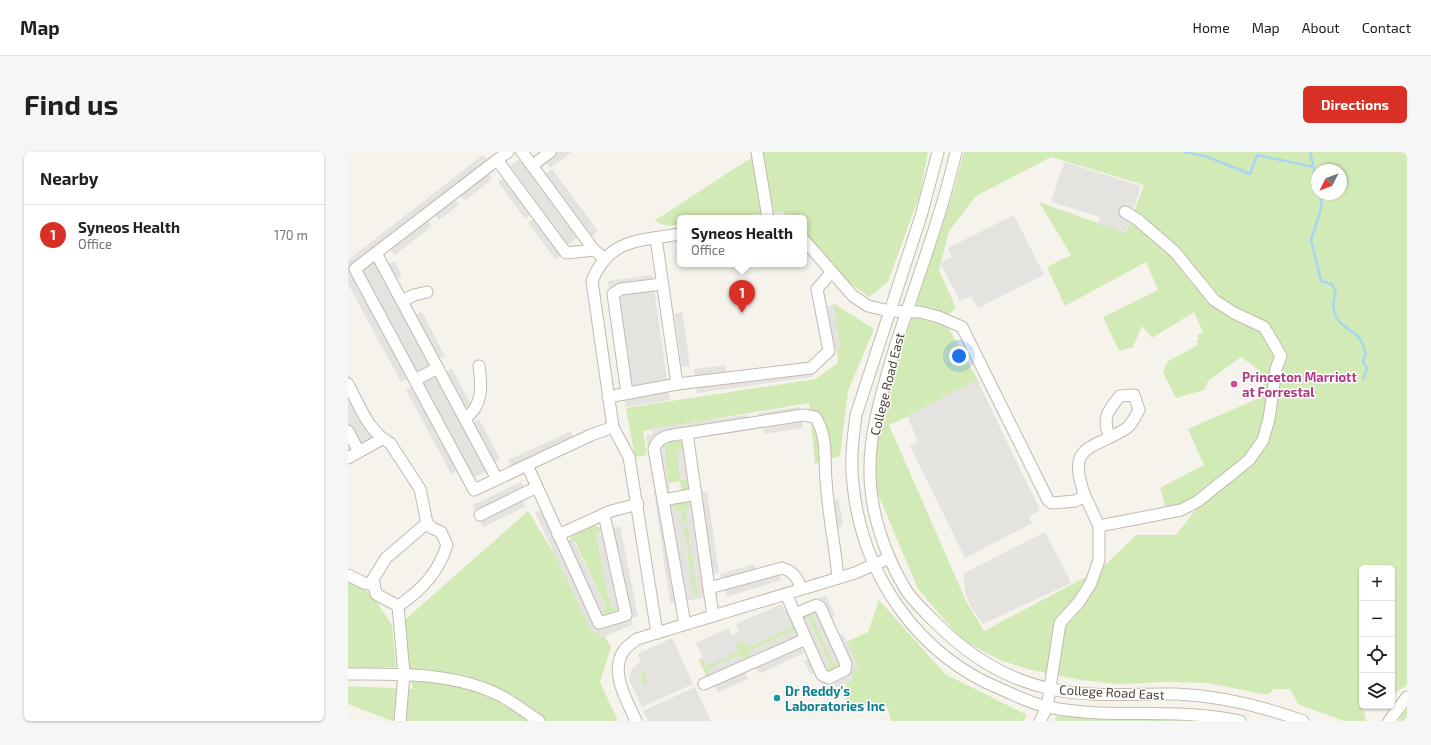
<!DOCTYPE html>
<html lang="en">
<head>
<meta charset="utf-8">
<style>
  :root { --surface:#fff; --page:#f6f6f6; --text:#202124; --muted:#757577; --line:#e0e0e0; --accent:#d93025 }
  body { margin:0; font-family:"Exo 2",sans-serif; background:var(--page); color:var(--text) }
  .controls { position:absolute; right:12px; bottom:12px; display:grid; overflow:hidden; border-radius:6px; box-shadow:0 1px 3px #0004 }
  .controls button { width:36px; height:36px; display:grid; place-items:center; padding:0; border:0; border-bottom:1px solid var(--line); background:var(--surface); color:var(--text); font:20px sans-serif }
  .compass { position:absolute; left:963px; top:12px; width:36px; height:36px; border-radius:50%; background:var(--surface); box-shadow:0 1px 3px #0004; rotate:228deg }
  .you { position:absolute; left:611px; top:204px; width:14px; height:14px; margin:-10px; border:3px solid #fff; border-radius:50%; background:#1a73e8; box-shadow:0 0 0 6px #1a73e833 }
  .badge { display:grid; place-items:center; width:26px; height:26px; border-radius:50%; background:var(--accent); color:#fff; font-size:13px; font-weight:700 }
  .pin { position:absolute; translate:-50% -33px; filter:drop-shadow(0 1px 2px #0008) }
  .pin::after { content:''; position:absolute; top:21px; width:14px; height:12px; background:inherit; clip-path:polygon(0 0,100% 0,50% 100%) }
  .popup { position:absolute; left:329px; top:63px; width:130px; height:52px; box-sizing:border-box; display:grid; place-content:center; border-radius:6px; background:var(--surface); filter:drop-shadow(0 1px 3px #0005); font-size:13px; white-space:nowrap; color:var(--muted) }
  .popup b { font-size:15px; color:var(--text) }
  .popup::after { content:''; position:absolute; left:50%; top:100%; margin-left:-8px; border:8px solid transparent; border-top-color:var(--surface) }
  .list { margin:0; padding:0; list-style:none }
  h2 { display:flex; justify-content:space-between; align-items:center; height:52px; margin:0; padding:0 16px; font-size:17px }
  h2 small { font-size:13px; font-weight:400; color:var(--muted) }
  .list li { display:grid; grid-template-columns:26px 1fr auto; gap:12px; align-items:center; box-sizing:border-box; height:60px; padding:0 16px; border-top:1px solid var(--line) }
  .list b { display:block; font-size:15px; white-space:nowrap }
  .list p { margin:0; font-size:13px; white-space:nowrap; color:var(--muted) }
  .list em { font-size:13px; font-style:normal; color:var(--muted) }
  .icon { flex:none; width:22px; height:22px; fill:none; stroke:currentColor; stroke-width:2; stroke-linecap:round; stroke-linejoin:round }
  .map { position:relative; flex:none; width:1059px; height:569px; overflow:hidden; border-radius:6px }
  header { display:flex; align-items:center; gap:24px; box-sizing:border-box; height:56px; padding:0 20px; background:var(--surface); border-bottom:1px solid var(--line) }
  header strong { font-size:19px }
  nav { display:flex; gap:22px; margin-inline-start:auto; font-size:14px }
  .intro { display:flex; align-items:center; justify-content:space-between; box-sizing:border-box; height:96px; padding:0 24px }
  h1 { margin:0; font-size:28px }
  .button { padding:10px 18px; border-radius:6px; background:var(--accent); color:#fff; font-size:14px; font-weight:700 }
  main { display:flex; gap:24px; padding:0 24px }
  aside { flex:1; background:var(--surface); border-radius:6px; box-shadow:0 1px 3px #0004 }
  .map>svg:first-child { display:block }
  .green { fill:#d2eab5; fill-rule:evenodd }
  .parking { fill:#e5e3e0; fill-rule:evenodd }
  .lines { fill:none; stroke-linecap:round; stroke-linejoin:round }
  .stream { stroke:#a9d4f2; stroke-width:2.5 }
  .minor-casing { stroke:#c2bbae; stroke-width:13 }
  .minor { stroke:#fff; stroke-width:11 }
  .hotel-dot { fill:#d1479c; stroke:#fff; stroke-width:1.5 }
  .culture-dot { fill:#0f9aa8; stroke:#fff; stroke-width:1.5 }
  .labels { text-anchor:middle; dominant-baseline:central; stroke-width:3; stroke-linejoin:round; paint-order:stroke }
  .hotel-label { font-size:13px; font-weight:bold; fill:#b23c85; stroke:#fff; text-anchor:start }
  .street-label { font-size:13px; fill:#4b4439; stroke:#fff }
  .culture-label { font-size:13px; font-weight:bold; fill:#0d838f; stroke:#fff; text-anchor:start }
</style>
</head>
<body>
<header>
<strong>Map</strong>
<nav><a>Home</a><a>Map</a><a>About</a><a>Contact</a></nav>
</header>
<div class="intro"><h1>Find us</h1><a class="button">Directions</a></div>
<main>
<aside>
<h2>Nearby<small></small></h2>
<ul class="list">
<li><span class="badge">1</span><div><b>Syneos Health</b><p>Office</p></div><em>170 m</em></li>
</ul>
</aside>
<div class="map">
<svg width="1059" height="569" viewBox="0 0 1059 569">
  <rect width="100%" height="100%" fill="#f6f3ec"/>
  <g class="green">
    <path d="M412 0H580L572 42 540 130 521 145 499 129 456 82V66H441L434 59 381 66H332V72L319 74 306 69Z"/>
    <path d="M616 0H1059V533L1044 543V416H1014V554H1020L1015 555 1018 569H996L950 552 942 537H926L920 543 860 531 818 530 769 532 733 528 679 517 652 508 614 488 570 437 525 330 530 277 559 180 606 38ZM703 5 796 33 778 81 691 50 723 103 699 115 717 154 798 110 810 138 755 165 771 199 785 195 794 174 804 186 846 160 855 180 849 183 851 188 848 189 850 193 819 210 815 221 828 246 856 238 860 229 893 205 912 219 918 243 840 277 856 313 812 336 818 356 851 353 828 383H788L753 417 636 479 618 449 541 273 632 232 595 166 608 156 591 118 601 79 628 44ZM969 18H993V42H969Z"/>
    <path d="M485 151 526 177 500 239 492 304 467 312 461 251 295 279 299 303 287 305 278 256 467 227 490 211Z"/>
    <path d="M332 287 337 297 328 299 333 328 340 327 341 338 334 342 332 329 320 331 316 292 319 289Z"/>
    <path d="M338 347 344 355 338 358 340 372 335 373 325 355 328 350Z"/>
    <path d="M180 359 263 495 252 530 270 569H44L0 552V534L65 537 51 473Z"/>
    <path d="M247 373 253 377 252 381 248 383 263 455 270 454V457L253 463 251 460 258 456 227 389 220 391 224 384Z"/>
    <path d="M340 374 343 396 339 397 335 375Z"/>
    <path d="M339 399H344L347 420 342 421Z"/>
    <path d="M347 422 350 444 346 445 342 423Z"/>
    <path d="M0 424 25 444 44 473 48 515 0 517Z"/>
    <path d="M531 448 597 522 679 563 676 569H543L540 556 498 551V490L520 480Z"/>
    <path d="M468 458 470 461 464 464 486 511 492 509 494 514 479 520 477 516 482 513 460 466 455 468 453 464Z"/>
    <path d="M444 466 452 484 449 486 446 479 401 499 404 506 396 510 392 503 360 517 363 524 359 526 351 508 355 506 358 514 391 499 387 492 395 488 399 495 444 475 441 468Z"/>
    <path d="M297 518 300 525V533L298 535 295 534 292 524Z"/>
    <path d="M1059 558V569H1051L1054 561Z"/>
    <path d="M709 564 845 569H847H706Z"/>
  </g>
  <g class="parking">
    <path d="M195 0H224L202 16 197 10Z"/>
    <path d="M135 3 141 10 140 21 144 27 117 49 112 43 106 47 111 53 91 68 87 63 79 68 84 74 47 103 42 97 38 100 36 108 39 113 47 109 54 124 49 127 68 162 74 160 97 204 90 207 97 220 104 217 123 252 116 255 124 271 131 267 152 307 146 311 139 319 125 326 110 318 103 322 58 238 65 234 60 226 53 230 0 132V108Z"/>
    <path d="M173 6 198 22 204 17 250 79 244 84H231L219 94 213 103 207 107 180 71 186 66 183 62 177 67 150 30 156 26 160 15Z"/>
    <path d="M716 10 793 34 778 81 750 72 752 65 703 50Z"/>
    <path d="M666 63 696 123 630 156 623 144 612 149 592 111 604 105 600 96Z"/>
    <path d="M304 123 322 248 278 255 260 129Z"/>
    <path d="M486 153 492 196 485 197 479 154Z"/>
    <path d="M334 160 342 214 334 215 326 162Z"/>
    <path d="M377 213 379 230 464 218 465 225 349 241 346 217Z"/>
    <path d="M0 221 36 284 0 304Z"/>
    <path d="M629 228 692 358 681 365 684 371 617 406 562 294 570 290 559 264Z"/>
    <path d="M452 255 455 276 417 282 410 261Z"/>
    <path d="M399 263 400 268 343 277 352 340 359 339 371 421 355 424 358 446 322 451 298 283 305 282 304 276ZM333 288 337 297 328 299 332 328 340 327 341 338 322 341 316 292 319 289ZM338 347 344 355 337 357 340 372H335L333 358 327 359 325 355 328 350ZM340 374 343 396 339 397 335 375ZM339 399H344L346 420 342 421ZM347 422 350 444 346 445 342 423Z"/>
    <path d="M223 279 226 286 163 315 160 308Z"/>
    <path d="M173 330 176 336 174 348 177 355 135 375 124 353Z"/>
    <path d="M490 345 495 371 490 378 485 351Z"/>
    <path d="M192 358 220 390 226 389 258 457 252 460 253 463 270 457 269 454 263 456 248 383 272 374 290 464 284 466V473L252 486 250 479 244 481 187 361Z"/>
    <path d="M697 380 723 431 635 472 623 455 617 441 616 421Z"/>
    <path d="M406 412 408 418 431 422 433 428 379 445 372 422Z"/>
    <path d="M478 443 487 464 482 467 490 484 495 482 511 516 502 520 505 528 488 536 485 528 474 533 469 520 462 522 456 509 462 506 456 493 453 494 456 501 411 522 408 515 397 520 400 527 370 540 360 517 392 503 396 510 404 506 400 499 446 478 449 486 452 484 444 466 441 468 444 475 399 495 395 488 388 492 391 499 359 514 348 491 380 476 384 483 391 479 388 472 434 452 437 459 454 454ZM468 458 470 461 464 464 486 511 492 509 493 514 479 520 477 516 482 513 460 466 455 468 453 464Z"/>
    <path d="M324 486 345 532 294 555 281 528 284 517 293 509 290 502ZM297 518 300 525 297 526 300 532 298 535 295 534 292 524Z"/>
    <path d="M347 535 363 569H300L295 559Z"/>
  </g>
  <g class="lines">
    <g class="stream">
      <path d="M837 0 860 5 902 22 909 3 966 15"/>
      <path d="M962 0 969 29"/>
      <path d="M974 42 973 57 963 88 973 129 984 132 988 141C983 152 985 165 995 173 1000 178 1007 180 1012 187 1015 191 1016 197 1018 202L1015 209 1019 216 1015 227"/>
    </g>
    <g class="minor-casing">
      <g id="minor">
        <path d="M174 0 246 98"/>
        <path d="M409 0 420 66"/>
        <path d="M590 0 573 64 508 263C505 286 502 309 505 332 514 423 570 504 655 538 669 544 684 552 700 555 763 568 829 555 892 569"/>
        <path d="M608 0C592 70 565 137 544 205 534 241 522 278 522 315 521 357 536 402 558 438 565 449 576 459 585 468 618 502 656 527 703 537 744 546 787 541 828 542 872 544 914 554 955 569"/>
        <path d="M149 8 160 0"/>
        <path d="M184 14 202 0"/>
        <path d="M456 88 505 144 520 154 541 159 572 160 591 165 614 175 700 348 704 351 727 349 737 344 751 374V408L743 431 731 450 712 471 699 555 692 569"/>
        <path d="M28 101 149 327"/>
        <path d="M256 106 246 98 218 101 149 8 7 117 126 338 243 283 265 275"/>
        <path d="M54 149 66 143 79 140"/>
        <path d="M67 228 90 216"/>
        <path d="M0 232C11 253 20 279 42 291L72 337 79 371"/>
        <path d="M329 232 463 216 481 199 469 137 483 121"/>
        <path d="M279 241 265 142 273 137 314 132"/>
        <path d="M260 245 329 232 308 86"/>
        <path d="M117 267C135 253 134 235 131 214"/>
        <path d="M0 279 11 300"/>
        <path d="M0 306 34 287"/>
        <path d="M179 313 251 471 278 463 256 362"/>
        <path d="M737 344C717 291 745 298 779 276 784 272 788 263 791 258L786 243 772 244C760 259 754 264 761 284"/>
        <path d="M315 348 348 342"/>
        <path d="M132 363 189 335"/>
        <path d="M79 371 84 376 93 380 99 393C91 420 73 439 50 454L28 442 25 427 38 406Z"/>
        <path d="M751 374 833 358 850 349 901 308 915 288 921 267 928 217 933 204 916 175 886 161 866 148 827 100 790 68 777 60"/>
        <path d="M210 383 263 359 290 352"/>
        <path d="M0 423 16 431 26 433"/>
        <path d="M361 436 365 464"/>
        <path d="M453 437C450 426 445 419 434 416L361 436 339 281 455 263 467 265C480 283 476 307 478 328 480 361 487 393 490 426"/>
        <path d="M50 454 56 522 52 569"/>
        <path d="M447 462 468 453 472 455 498 512 497 518 481 526 474 523 458 487"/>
        <path d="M337 472 306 297C311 282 326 283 339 281"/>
        <path d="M309 481 281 305 265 275 244 129C261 86 292 89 332 82"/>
        <path d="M0 522C51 522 109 520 155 545 167 552 179 561 191 569"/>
        <path d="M356 532 458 487 438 442"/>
        <path d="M288 569C279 548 260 519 277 497 280 494 285 490 289 487L507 421 541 406"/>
        <path d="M1041 569 1059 545"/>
      </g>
    </g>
    <use href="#minor" class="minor"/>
  </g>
  <circle class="hotel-dot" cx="886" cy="232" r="4"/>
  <circle class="culture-dot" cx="429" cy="546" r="4"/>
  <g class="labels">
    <g class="hotel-label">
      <text x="894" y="225">Princeton Marriott<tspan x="894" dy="15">at Forrestal</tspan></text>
    </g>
    <g class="street-label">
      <text transform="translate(539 232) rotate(-76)">College Road East</text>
      <text transform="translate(764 540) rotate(3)">College Road East</text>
    </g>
    <g class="culture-label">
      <text x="437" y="539">Dr Reddy's<tspan x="437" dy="15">Laboratories Inc</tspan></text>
    </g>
  </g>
</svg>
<div class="controls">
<button>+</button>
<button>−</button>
<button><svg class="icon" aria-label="locate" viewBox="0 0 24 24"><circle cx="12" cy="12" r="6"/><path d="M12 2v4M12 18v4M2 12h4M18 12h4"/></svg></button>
<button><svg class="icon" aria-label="layers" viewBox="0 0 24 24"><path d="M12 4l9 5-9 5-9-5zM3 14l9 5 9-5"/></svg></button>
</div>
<svg class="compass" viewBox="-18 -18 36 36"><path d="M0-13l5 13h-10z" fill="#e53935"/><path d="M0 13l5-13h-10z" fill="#757577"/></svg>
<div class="you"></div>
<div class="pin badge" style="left:394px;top:161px">1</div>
<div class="popup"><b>Syneos Health</b>Office</div>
</div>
</main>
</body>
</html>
